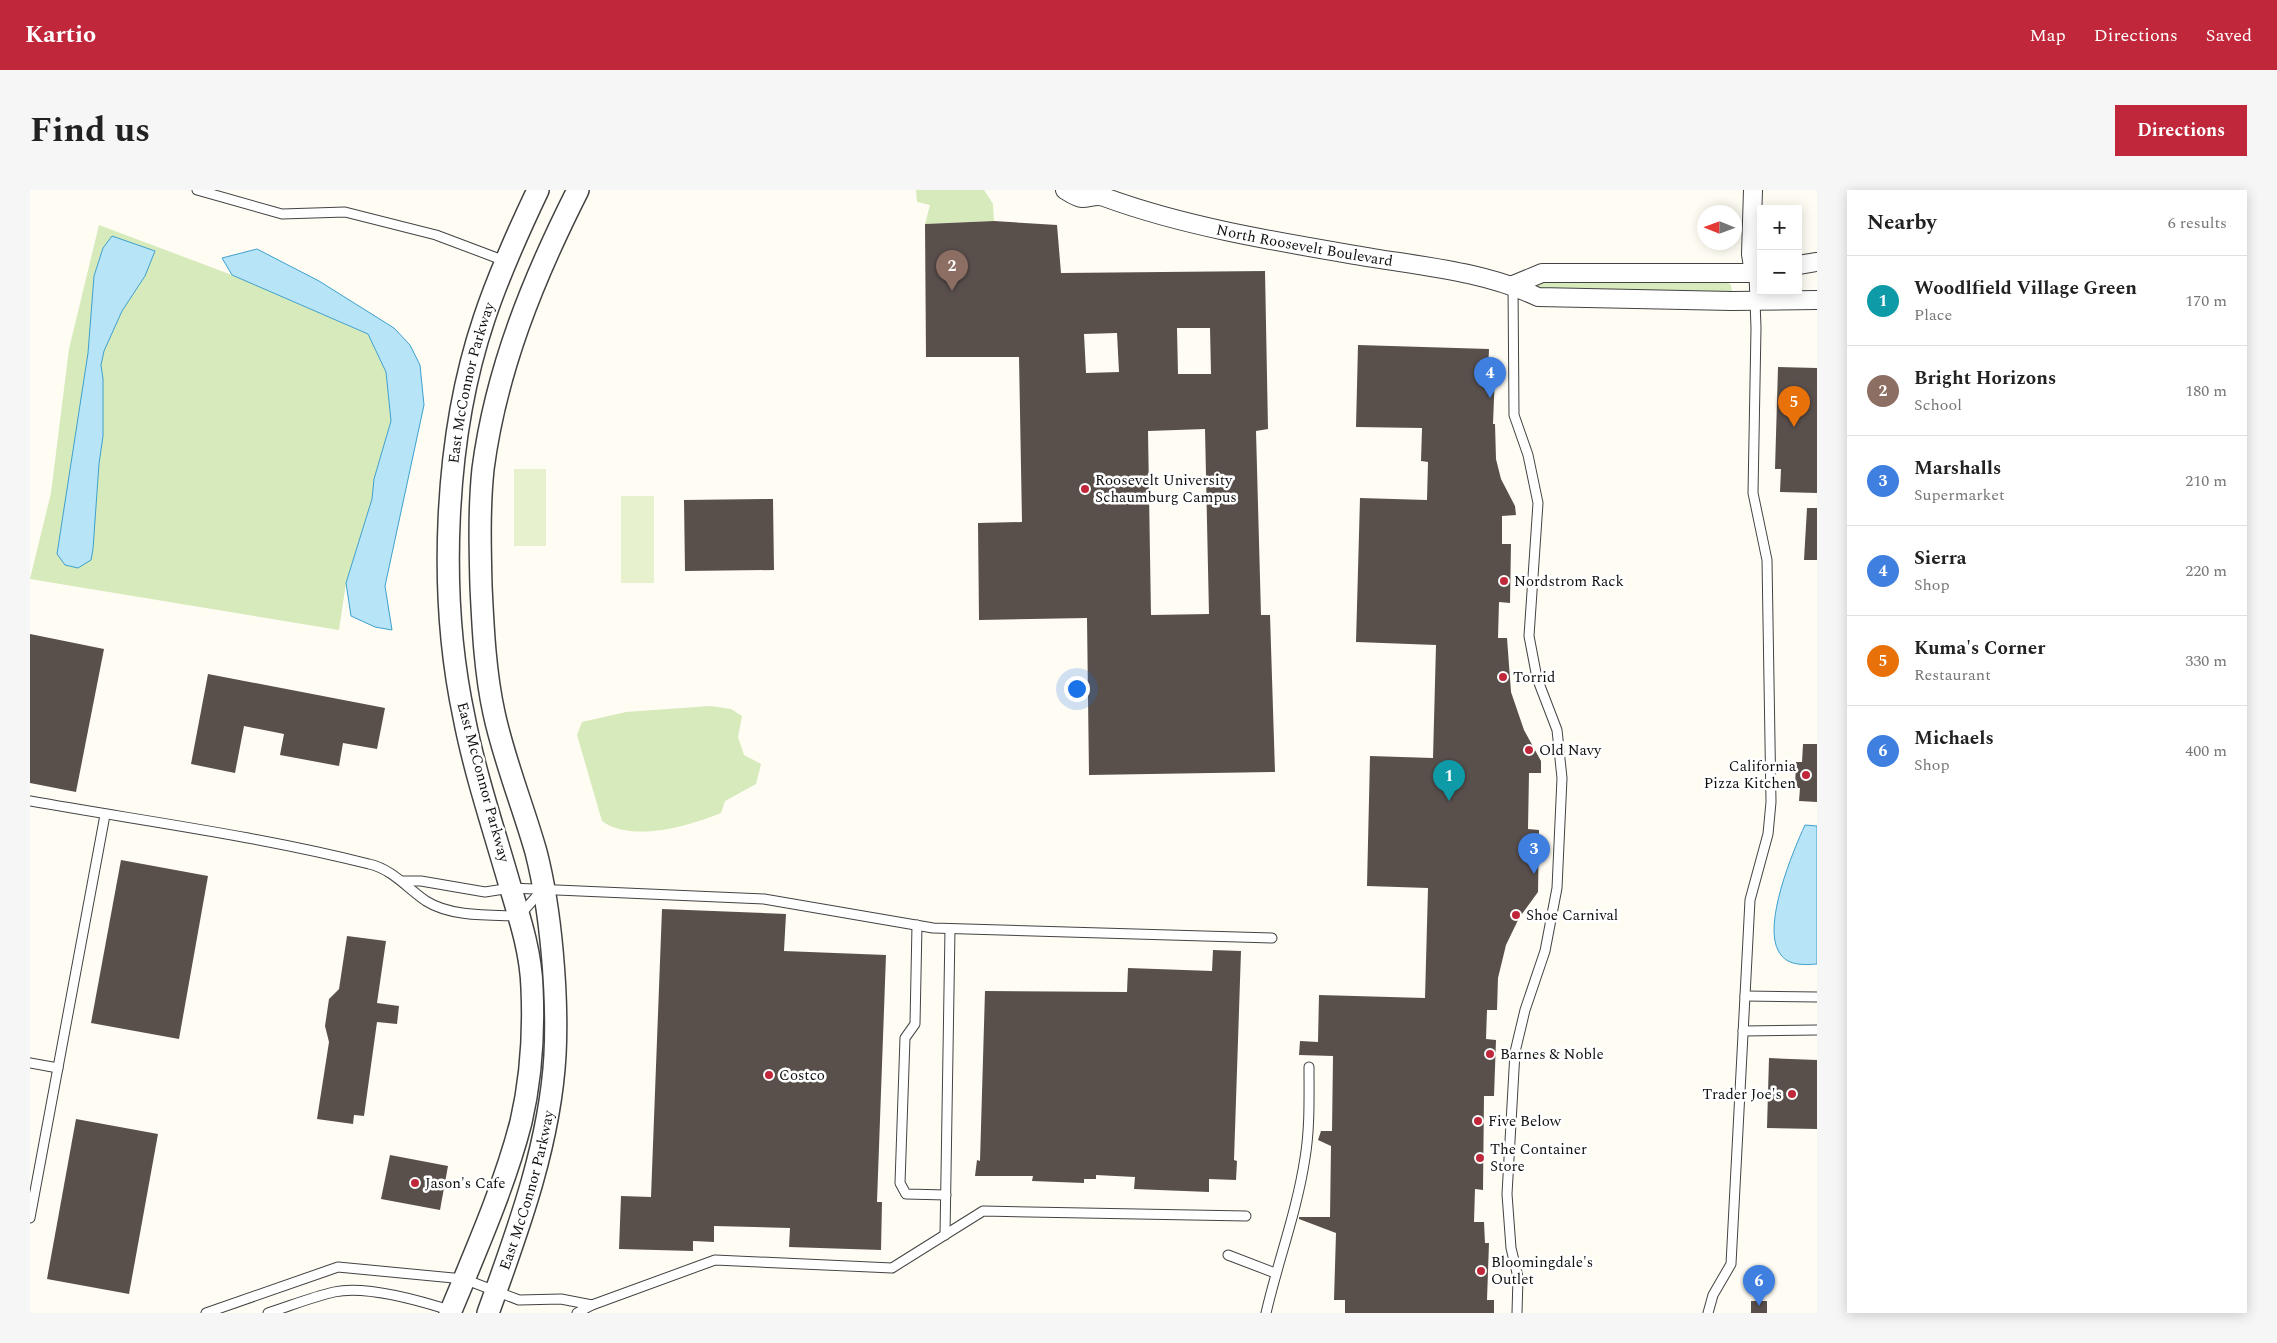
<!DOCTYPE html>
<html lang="en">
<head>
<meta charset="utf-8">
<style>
  :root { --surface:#fff; --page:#f6f6f6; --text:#222; --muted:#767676; --line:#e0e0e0; --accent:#c1273b }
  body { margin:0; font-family:Spectral,serif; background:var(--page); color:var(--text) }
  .controls { position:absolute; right:15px; top:15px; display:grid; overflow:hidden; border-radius:0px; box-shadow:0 2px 12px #0003 }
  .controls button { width:45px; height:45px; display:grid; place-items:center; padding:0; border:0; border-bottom:1px solid var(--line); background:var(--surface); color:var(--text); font:25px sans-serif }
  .compass { position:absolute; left:1667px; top:15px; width:45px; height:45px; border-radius:50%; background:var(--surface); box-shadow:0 2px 12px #0003; rotate:271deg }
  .you { position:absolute; left:1046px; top:498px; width:18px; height:18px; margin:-12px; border:4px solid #fff; border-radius:50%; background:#1a73e8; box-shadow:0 0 0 8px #1a73e833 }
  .badge { display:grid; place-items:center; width:32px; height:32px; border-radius:50%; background:var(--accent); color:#fff; font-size:16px; font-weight:700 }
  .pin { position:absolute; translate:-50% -41px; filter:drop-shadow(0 1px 2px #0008) }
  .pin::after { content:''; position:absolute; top:26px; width:18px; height:15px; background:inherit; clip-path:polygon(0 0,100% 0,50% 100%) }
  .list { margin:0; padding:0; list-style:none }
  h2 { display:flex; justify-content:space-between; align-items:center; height:65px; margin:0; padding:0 20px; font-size:21px }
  h2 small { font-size:16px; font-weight:400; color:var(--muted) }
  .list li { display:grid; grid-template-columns:32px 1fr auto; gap:15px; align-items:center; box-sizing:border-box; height:90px; padding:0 20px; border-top:1px solid var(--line) }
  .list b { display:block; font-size:19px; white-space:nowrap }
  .list p { margin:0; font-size:16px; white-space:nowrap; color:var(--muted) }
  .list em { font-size:16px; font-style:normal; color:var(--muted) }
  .map { position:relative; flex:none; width:1787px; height:1123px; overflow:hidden; border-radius:0px }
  header { display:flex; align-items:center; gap:30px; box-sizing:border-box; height:70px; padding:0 25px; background:var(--accent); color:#fff }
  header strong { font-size:24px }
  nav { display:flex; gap:28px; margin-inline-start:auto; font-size:18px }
  .intro { display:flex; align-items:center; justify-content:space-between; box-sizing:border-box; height:120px; padding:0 30px }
  h1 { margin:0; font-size:35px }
  .button { padding:12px 22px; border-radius:0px; background:var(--accent); color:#fff; font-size:18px; font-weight:700 }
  main { display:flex; gap:30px; padding:0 30px }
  aside { flex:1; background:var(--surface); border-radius:0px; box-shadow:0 2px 12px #0003 }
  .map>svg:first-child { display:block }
  .green { fill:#d7eabb }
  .pitch { fill:#e8f1cd }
  .water { fill:#b7e4f6; stroke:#3ea0cd }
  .building { fill:#59504c; fill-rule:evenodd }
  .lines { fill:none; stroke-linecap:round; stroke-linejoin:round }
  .service-casing { stroke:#434343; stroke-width:11 }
  .minor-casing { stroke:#434343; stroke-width:20 }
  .tertiary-casing { stroke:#434343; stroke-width:24 }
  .service { stroke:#fff; stroke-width:9 }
  .minor { stroke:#fff; stroke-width:18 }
  .tertiary { stroke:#fff; stroke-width:21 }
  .poi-dot { fill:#c1273b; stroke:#fff; stroke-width:2 }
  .labels { text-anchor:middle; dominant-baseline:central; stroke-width:5; stroke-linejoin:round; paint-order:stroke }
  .street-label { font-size:15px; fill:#101010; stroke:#fff }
  .poi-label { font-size:15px; fill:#101010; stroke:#fff; text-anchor:start }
</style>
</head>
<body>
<header>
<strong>Kartio</strong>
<nav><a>Map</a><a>Directions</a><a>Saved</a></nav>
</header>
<div class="intro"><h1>Find us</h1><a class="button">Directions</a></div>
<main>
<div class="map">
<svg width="1787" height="1123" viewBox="0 0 1787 1123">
  <rect width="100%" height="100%" fill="#fffcf3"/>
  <g class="green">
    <path d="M886 0H954L963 14 964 31 895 34 900 15 887 12Z"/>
    <path d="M69 35 202 85 338 144 356 182 361 231 344 289 342 309 316 393 309 440 0 389 21 303 39 159Z"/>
    <path d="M1510 91 1697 92 1701 95 1702 101 1700 103 1505 99 1501 95Z"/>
    <path d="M680 516 701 519 712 526 708 547 714 565 731 574 726 594 695 611 691 623C659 636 602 653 572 631L547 545 552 532 596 522Z"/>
  </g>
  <g class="pitch">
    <rect x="484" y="279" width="32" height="77"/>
    <rect x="591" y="306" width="33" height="87"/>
  </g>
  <g class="water">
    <path d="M82 46 125 61 115 86 92 121 74 161 71 175 73 189V246L69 274 63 359 61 370 48 378 35 375 27 364 58 163 64 86 73 58Z"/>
    <path d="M227 59 289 91 364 138 380 155 390 175 394 215 355 396 362 440 345 437 321 426 316 393 342 309 344 289 361 231 356 182 338 144 202 85 192 68Z"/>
    <path d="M1775 635 1787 636V774C1773 775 1757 776 1749 762 1732 735 1763 661 1775 635Z"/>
  </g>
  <g class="building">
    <path d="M964 31 1027 35 1031 83 1235 81 1238 239 1226 241 1231 425H1240L1245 582 1059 585 1057 428 949 430 948 333 992 332 989 167H896L895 34ZM1147 138H1180L1181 184H1148ZM1087 143 1089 182 1056 183 1054 144ZM1175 239 1179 424 1121 425 1118 241Z"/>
    <path d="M1328 155 1459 159 1458 183H1465L1463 234H1465L1466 269 1471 289 1485 316 1486 325 1472 326V354H1481L1480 413 1469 412 1468 448H1477L1481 502 1494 540 1511 571V583H1499L1498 639 1509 640 1508 702 1489 728 1476 755 1468 788 1467 820H1457L1456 849 1466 850 1464 906H1454L1453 1000 1445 999 1444 1032H1454L1455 1053H1459L1457 1110H1464V1123H1315V1110H1304L1306 1043 1269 1029V1027H1300L1301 956 1288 950 1291 941H1302L1303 866 1269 865 1270 851 1288 852 1289 805 1395 808 1398 698 1337 696 1340 566 1403 568 1406 455 1326 452 1330 308 1397 310 1398 272 1391 271 1392 238 1326 237Z"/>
    <path d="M1748 177 1787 178V303L1750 302 1751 279H1745Z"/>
    <path d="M743 309 744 380 655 381 654 310Z"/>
    <path d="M1777 318H1787V370H1774Z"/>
    <path d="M0 444 74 459 46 602 0 593Z"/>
    <path d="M178 484 355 518 347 559 313 553 309 576 250 565 254 544 214 536 205 583 161 574Z"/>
    <path d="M1773 554H1787V612L1769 611 1770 598H1765L1766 572H1772Z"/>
    <path d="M91 670 178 686 149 849 61 833Z"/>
    <path d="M632 719 756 724 754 761 856 765 847 1012H852L851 1060 759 1057 760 1038 684 1036V1052L663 1051V1061L589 1059 591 1006 621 1007Z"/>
    <path d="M317 746 356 751 347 813 369 816 367 834 347 832 334 926 324 925 323 934 287 929 299 852 295 836 299 809 309 799Z"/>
    <path d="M1183 760 1211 761 1204 970 1207 971 1206 990 1179 989V1002L1104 999 1105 987 1066 985V989H1054V993L1002 991 1003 986H945L947 970 950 971 955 801 1097 802 1098 778 1182 781Z"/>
    <path d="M1739 868 1787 870V939L1737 938Z"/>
    <path d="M46 929 128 944 99 1104 17 1089Z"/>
    <path d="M360 965 418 976 410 1020 351 1009Z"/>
    <rect x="1721" y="1111" width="16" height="12"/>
  </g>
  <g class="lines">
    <g class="service-casing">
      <g id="service">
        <path d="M167 0 252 24 315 22 406 45 475 71"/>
        <path d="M1483 95 1484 225 1498 265 1508 313 1499 446 1507 488 1527 540 1532 588 1527 698 1515 761 1495 820 1485 862 1477 1004 1481 1058 1488 1087 1487 1123"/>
        <path d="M0 611C113 631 228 646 339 674 362 679 377 698 396 711 421 727 460 725 489 726L512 700"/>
        <path d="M373 691H391L455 702 481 698 734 709 903 738 1242 748"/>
        <path d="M887 735 885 834 875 848 870 993 876 1004 916 1005"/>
        <path d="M1715 806 1787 807"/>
        <path d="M1713 841 1787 840"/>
        <path d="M0 873 28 878"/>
        <path d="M0 1028 75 625"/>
        <path d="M915 1045 920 739"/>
        <path d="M1198 1065 1245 1083"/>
        <path d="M176 1123 308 1077 434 1089 489 1110 531 1109 562 1115"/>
        <path d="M238 1123C260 1116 282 1107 304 1102 337 1095 391 1111 422 1121"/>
        <path d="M547 1123 562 1115 685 1070 862 1078 953 1021 1216 1026"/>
        <path d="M1236 1123C1248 1071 1267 1021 1275 968 1280 938 1279 907 1279 877"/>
        <path d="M1678 1123 1683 1105 1701 1074 1720 710 1738 644 1741 612 1737 370 1723 303 1726 138 1724 84"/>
      </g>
    </g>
    <g class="minor-casing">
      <g id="minor">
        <path id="s1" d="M1035 0C1040 3 1047 8 1052 8 1060 8 1066 4 1074 7 1158 38 1255 53 1343 68 1399 77 1458 83 1508 107L1702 111 1787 110"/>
        <path d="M1723 0 1721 64 1724 84"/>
        <path d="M1768 75 1787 72"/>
        <path d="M1483 95 1512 83H1731"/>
      </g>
    </g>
    <g class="tertiary-casing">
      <g id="tertiary">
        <path id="s2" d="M420 1123C445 1063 475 995 491 932 501 889 504 842 502 798 501 763 490 729 480 696 464 640 445 584 434 527 408 405 414 248 454 129 469 84 488 42 508 0"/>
        <path id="s3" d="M458 1123C488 1040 520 954 525 865 528 805 521 720 506 662 493 616 474 570 464 523 455 482 453 438 451 396 450 357 449 318 453 279 466 180 503 89 548 0"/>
      </g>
    </g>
    <use href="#service" class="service"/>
    <use href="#minor" class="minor"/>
    <use href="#tertiary" class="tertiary"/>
  </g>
  <g class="poi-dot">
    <circle cx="1055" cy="299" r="5"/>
    <circle cx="1474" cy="391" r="5"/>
    <circle cx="1473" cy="487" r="5"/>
    <circle cx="1499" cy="560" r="5"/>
    <circle cx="1776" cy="585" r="5"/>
    <circle cx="1486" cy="725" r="5"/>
    <circle cx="1460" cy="864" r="5"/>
    <circle cx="739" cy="885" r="5"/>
    <circle cx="1762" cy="904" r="5"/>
    <circle cx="1448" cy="931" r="5"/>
    <circle cx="1450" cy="968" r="5"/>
    <circle cx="385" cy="993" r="5"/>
    <circle cx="1451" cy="1081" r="5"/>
  </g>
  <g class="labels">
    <g class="street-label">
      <text stroke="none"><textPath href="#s1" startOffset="248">North Roosevelt Boulevard</textPath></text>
      <text stroke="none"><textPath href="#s2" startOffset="956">East McConnor Parkway</textPath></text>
      <text transform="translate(453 592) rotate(75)">East McConnor Parkway</text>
      <text stroke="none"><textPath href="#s3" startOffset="129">East McConnor Parkway</textPath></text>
    </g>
    <g class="poi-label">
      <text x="1065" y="290">Roosevelt University<tspan x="1065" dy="17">Schaumburg Campus</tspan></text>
      <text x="1484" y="391">Nordstrom Rack</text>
      <text x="1483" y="487">Torrid</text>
      <text x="1509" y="560">Old Navy</text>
      <text x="1766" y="576" text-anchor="end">California<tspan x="1766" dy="17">Pizza Kitchen</tspan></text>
      <text x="1496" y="725">Shoe Carnival</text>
      <text x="1470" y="864">Barnes &amp; Noble</text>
      <text x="749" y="885">Costco</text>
      <text x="1752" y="904" text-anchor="end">Trader Joe's</text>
      <text x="1458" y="931">Five Below</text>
      <text x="1460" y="959">The Container<tspan x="1460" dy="17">Store</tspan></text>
      <text x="395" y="993">Jason's Cafe</text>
      <text x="1461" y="1072">Bloomingdale's<tspan x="1461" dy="17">Outlet</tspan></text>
    </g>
  </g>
</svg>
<div class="controls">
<button>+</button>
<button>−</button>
</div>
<svg class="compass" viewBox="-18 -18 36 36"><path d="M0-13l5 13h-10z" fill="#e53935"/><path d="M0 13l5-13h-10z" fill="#767676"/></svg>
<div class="you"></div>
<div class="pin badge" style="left:1419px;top:611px;background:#0f9aa8">1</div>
<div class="pin badge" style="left:922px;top:101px;background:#8d6e63">2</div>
<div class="pin badge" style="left:1504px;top:684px;background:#3f7fe0">3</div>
<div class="pin badge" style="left:1460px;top:208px;background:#3f7fe0">4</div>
<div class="pin badge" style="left:1764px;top:237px;background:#e8710a">5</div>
<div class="pin badge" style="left:1729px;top:1116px;background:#3f7fe0">6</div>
</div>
<aside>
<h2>Nearby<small>6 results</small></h2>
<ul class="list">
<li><span class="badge" style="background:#0f9aa8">1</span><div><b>Woodlfield Village Green</b><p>Place</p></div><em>170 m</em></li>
<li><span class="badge" style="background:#8d6e63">2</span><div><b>Bright Horizons</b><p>School</p></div><em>180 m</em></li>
<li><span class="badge" style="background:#3f7fe0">3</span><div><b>Marshalls</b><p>Supermarket</p></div><em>210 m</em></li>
<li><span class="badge" style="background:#3f7fe0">4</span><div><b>Sierra</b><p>Shop</p></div><em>220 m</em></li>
<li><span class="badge" style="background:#e8710a">5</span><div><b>Kuma's Corner</b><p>Restaurant</p></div><em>330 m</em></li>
<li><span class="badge" style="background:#3f7fe0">6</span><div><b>Michaels</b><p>Shop</p></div><em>400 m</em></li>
</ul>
</aside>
</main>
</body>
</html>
